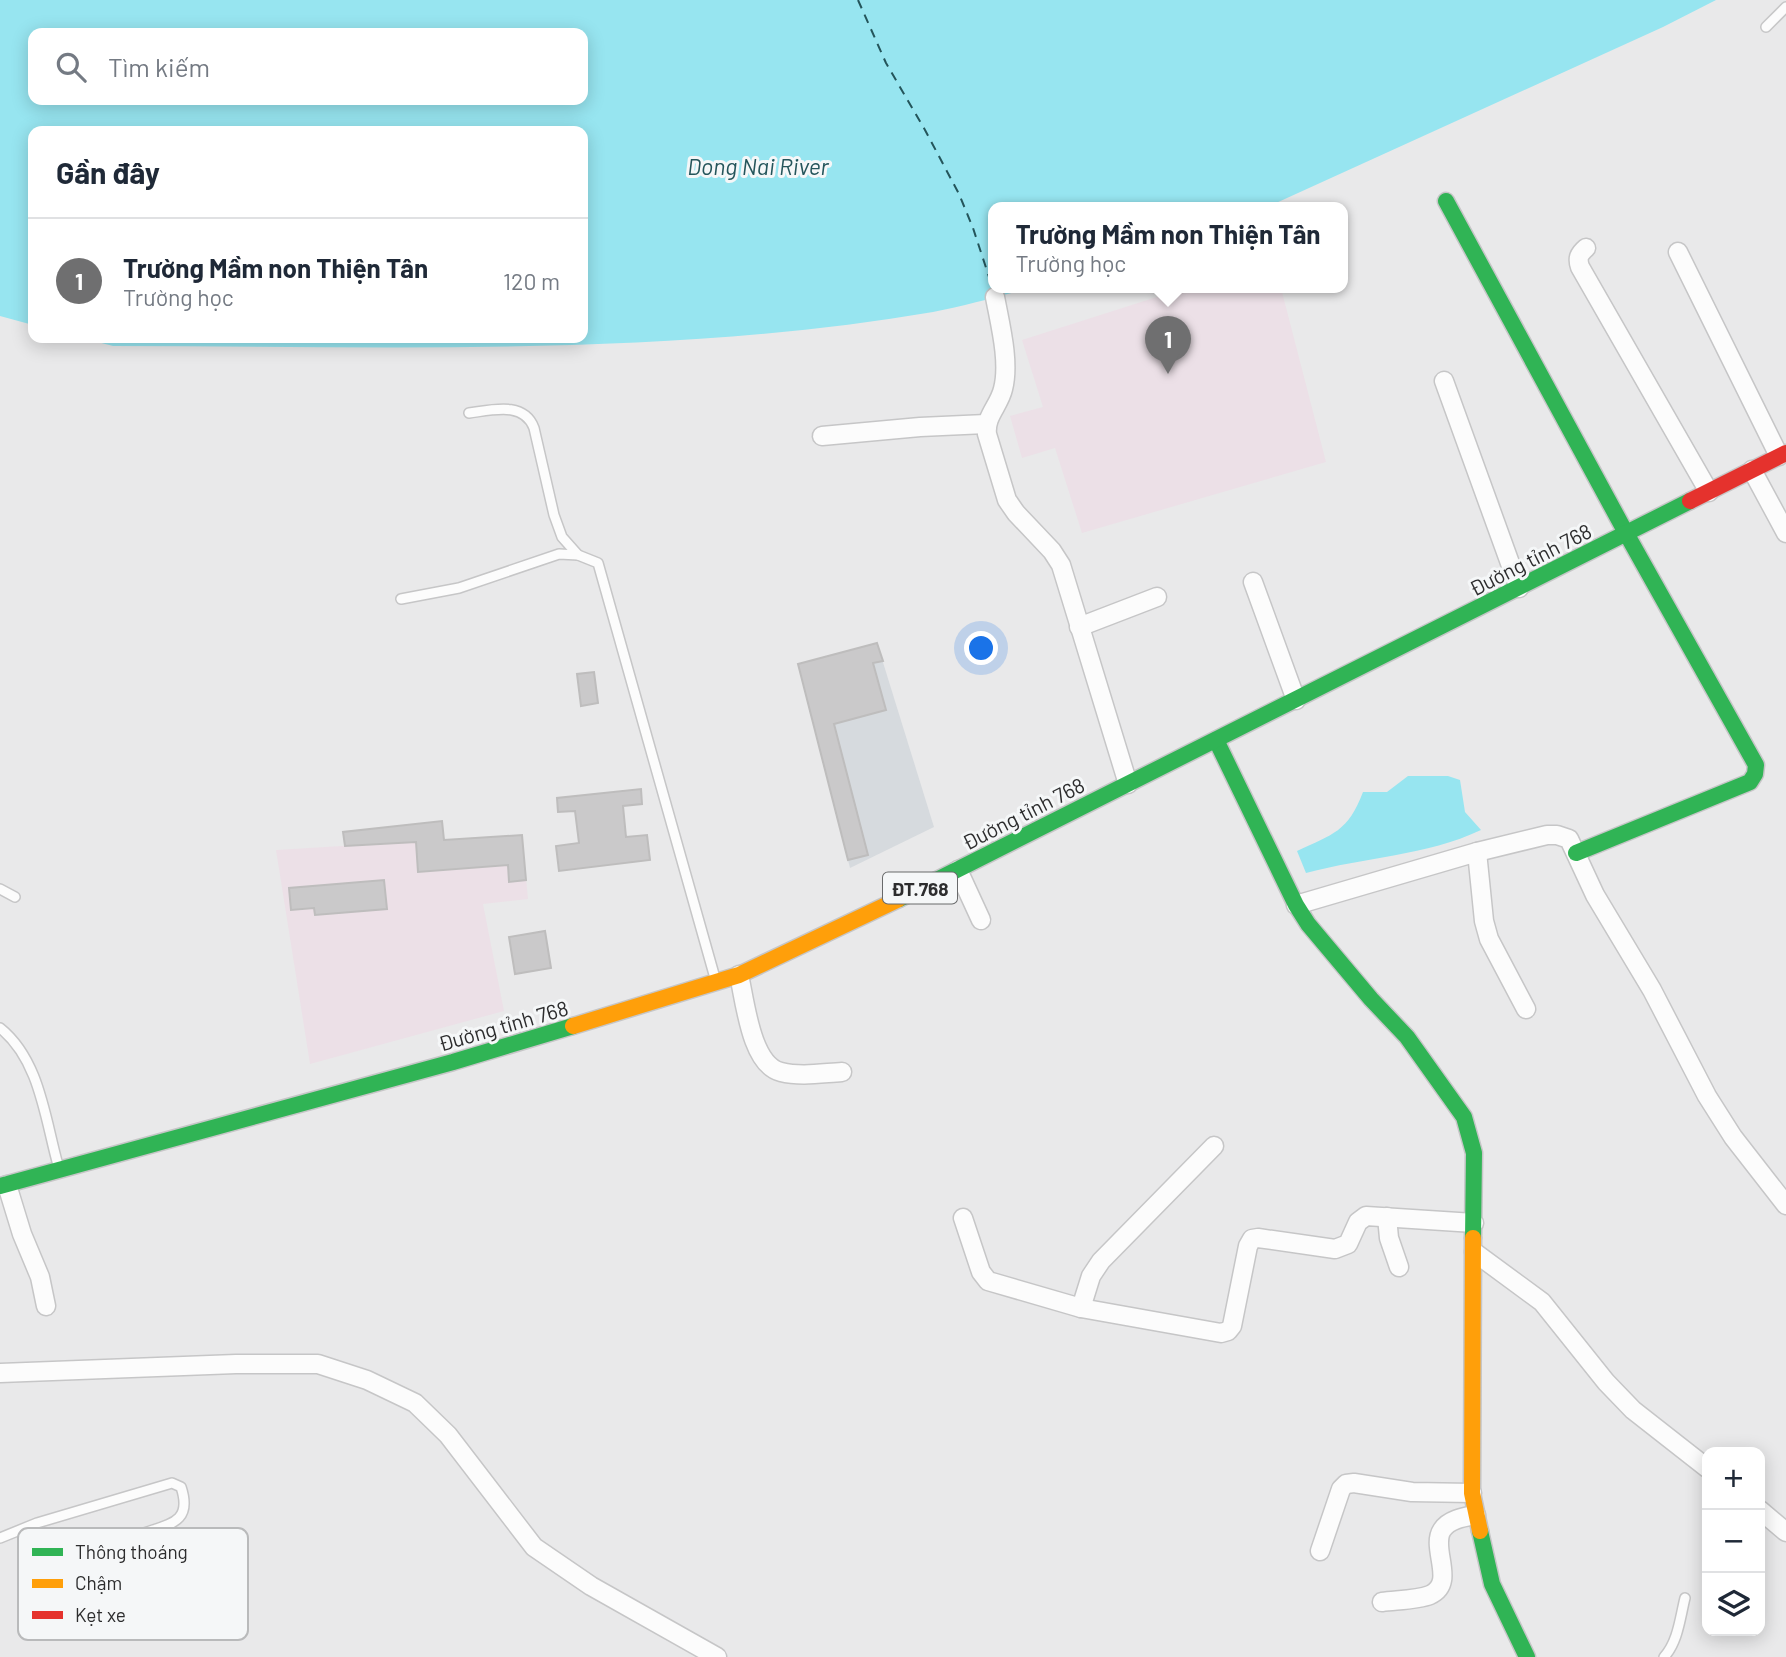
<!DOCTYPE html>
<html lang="vi">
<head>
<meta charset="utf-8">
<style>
  :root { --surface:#fff; --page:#f2f2f3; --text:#1f2937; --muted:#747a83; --line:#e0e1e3; --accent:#6f6f70 }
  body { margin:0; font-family:Barlow,sans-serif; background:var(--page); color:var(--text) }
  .controls { position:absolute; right:21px; bottom:21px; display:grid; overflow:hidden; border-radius:14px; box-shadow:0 4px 18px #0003 }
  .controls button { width:63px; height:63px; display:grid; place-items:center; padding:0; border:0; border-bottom:2px solid var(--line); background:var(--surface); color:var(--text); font:35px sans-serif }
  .you { position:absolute; left:982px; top:649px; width:24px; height:24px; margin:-18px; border:5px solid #fff; border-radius:50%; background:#1a73e8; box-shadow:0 0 0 10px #1a73e833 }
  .badge { display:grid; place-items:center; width:46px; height:46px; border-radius:50%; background:var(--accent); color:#fff; font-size:23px; font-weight:700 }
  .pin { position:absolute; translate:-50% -58px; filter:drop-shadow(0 2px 4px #0008) }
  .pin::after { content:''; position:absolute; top:37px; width:24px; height:21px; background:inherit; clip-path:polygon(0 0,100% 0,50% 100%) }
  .popup { position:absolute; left:988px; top:202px; width:360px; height:91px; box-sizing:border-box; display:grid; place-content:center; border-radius:14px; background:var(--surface); filter:drop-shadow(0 2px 5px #0005); font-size:23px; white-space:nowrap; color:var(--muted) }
  .popup b { font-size:26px; color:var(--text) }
  .popup::after { content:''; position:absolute; left:50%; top:100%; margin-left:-14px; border:14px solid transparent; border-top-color:var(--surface) }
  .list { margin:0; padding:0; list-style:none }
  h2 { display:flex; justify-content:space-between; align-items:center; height:91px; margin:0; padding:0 28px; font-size:30px }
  h2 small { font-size:23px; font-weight:400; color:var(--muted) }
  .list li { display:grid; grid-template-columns:46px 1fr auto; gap:21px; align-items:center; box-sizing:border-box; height:126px; padding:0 28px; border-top:2px solid var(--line) }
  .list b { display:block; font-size:26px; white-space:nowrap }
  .list p { margin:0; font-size:23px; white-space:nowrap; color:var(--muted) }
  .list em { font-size:23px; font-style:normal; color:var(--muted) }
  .icon { flex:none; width:38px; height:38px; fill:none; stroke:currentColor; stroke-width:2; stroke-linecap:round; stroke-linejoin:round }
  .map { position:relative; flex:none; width:1786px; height:1657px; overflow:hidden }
  .search { position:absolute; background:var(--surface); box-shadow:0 4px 18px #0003; left:28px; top:28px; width:560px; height:77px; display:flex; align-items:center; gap:18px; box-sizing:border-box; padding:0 24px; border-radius:14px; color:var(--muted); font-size:26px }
  .panel { position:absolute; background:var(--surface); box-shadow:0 4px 18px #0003; left:28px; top:126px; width:560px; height:217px; border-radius:14px }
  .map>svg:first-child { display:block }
  .built { fill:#d6dade }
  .education { fill:#ece0e7 }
  .water { fill:#97e5f0; fill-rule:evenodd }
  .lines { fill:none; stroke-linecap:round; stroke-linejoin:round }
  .ferry { stroke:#24555b; stroke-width:2; stroke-dasharray:9 7; stroke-linecap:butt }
  .building { fill:#cac9ca; stroke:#bebdbd; stroke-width:2 }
  .lane-casing { stroke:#c6c6c7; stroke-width:12 }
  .street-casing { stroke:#c6c6c7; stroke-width:21 }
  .fast-casing { stroke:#c6c6c7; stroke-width:19 }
  .slow-casing { stroke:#c6c6c7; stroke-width:19 }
  .jam-casing { stroke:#c6c6c7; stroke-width:19 }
  .lane { stroke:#fcfcfc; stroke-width:9 }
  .street { stroke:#fcfcfc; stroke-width:18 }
  .fast { stroke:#30b455; stroke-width:16 }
  .slow { stroke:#ff9f0a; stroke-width:16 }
  .jam { stroke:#e5322d; stroke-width:16 }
  .labels { text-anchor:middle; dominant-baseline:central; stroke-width:6; stroke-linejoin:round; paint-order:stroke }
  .shield { fill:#f5f7f8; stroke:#696a6b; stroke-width:2 }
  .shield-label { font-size:19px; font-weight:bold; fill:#2d2d2e }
  .street-label { font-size:21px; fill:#2d2d2e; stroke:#f5f7f8 }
  .water-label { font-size:23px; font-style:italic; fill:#24555b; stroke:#f5f7f8 }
  .key { fill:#f5f7f8; stroke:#b9babb; stroke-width:2 }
  .key-label { font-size:19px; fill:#2d2d2e }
</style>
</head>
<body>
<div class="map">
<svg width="1786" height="1657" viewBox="0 0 1786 1657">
  <rect width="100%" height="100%" fill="#e9e9ea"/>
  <path class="built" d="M877 643 934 827 850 868 798 664Z"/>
  <g class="education">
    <path d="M1185 288H1281L1326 462 1082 533 1055 448 1022 458 1010 416 1043 407 1022 340Z"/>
    <path d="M522 835 528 899 483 904 504 1011 310 1064 276 850Z"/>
  </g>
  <g class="water">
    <path d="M0 0H1716L1663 27 1265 208H993V288H1031C999 296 966 306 933 312 665 358 384 346 113 346L82 338H583V131H33V325L0 316ZM33 33H583V100H33Z"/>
    <path d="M1408 776H1448L1460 780 1465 812 1481 830C1426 856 1365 857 1306 873L1297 851C1333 834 1348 832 1363 792H1387Z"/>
  </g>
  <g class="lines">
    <path class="ferry" d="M858 0 886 63 925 130 959 194 973 228 993 289"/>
  </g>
  <g class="building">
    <path d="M877 643 883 661 873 663 886 710 834 724 868 855 848 860 798 664Z"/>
    <path d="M594 672 598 703 581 706 577 674Z"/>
    <path d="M641 789 642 804 623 806 626 837 647 835 650 860 559 871 556 846 579 843 575 811 558 812 557 798Z"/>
    <path d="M442 821 444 840 522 835 526 880 509 882 508 865 418 872 416 842 345 846 343 832Z"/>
    <path d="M384 880 387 909 315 915 314 908 291 910 289 888Z"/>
    <path d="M545 931 551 968 515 974 509 937Z"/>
  </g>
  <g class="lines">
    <g class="lane-casing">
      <g id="lane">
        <path d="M1766 27 1786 7"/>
        <path d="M469 413C492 410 524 401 534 428L554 515 562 537 578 555"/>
        <path d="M401 599 459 588 559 554 578 555 598 563 715 978"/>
        <path d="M0 889 15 897"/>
        <path d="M0 1028C40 1060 45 1119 58 1165"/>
        <path d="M0 1538 37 1523 172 1483 181 1487C193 1523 169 1524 141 1534"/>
        <path d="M1664 1657C1678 1642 1680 1618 1685 1598"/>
      </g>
    </g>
    <g class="street-casing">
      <g id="street">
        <path d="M1586 248C1579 254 1577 258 1580 267L1709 492"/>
        <path d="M1678 252 1779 456"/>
        <path d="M995 297C1000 324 1010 362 1003 389 999 406 985 416 987 434L1007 500 1016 513 1052 551 1061 565 1128 784"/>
        <path d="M1444 381 1519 588"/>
        <path d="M822 436 920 427 986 424"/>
        <path d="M1752 470 1786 533"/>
        <path d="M1253 582 1296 700"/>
        <path d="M1079 627 1157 597"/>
        <path d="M1477 852 1484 921 1489 939 1526 1009"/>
        <path d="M958 870 981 920"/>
        <path d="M1296 905 1477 852 1547 835H1557L1569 839 1595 895 1652 990 1707 1096 1733 1137 1786 1205"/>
        <path d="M739 975C745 1001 751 1065 781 1072 801 1077 823 1073 842 1072"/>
        <path d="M7 1185 22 1234 40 1277 46 1306"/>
        <path d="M1387 1217 1389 1238 1399 1267"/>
        <path d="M963 1218 981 1272 988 1281 1081 1308 1221 1333 1228 1331 1232 1326 1248 1246 1252 1239 1258 1238 1335 1249 1348 1244 1358 1222 1366 1216 1474 1223"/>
        <path d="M1474 1252 1542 1302 1606 1382 1633 1410 1707 1468"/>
        <path d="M1081 1308 1091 1276 1101 1261 1214 1146"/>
        <path d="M0 1373 236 1364H318L367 1380 415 1403 448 1435 534 1547 591 1586 717 1657"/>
        <path d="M1760 1510 1786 1532"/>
        <path d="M1320 1551 1341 1489 1346 1484 1354 1483 1412 1492 1472 1493"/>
        <path d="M1382 1602C1397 1600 1417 1600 1430 1595 1457 1583 1430 1548 1442 1530 1449 1519 1465 1517 1476 1515"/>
      </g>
    </g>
    <g class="fast-casing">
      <g id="fast">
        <path d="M1446 201 1626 533 1756 765 1755 774 1750 782 1576 853"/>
        <path d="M1216 740 1296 905 1308 924 1371 999 1407 1037 1464 1117 1474 1153 1473 1238"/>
        <path d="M899 899 1690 501"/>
        <path d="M0 1186 453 1062 573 1026"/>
        <path d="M1480 1531 1492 1584 1527 1657"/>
      </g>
    </g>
    <g class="slow-casing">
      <g id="slow">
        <path d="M573 1026 739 975 899 899"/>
        <path d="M1473 1238 1472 1493 1480 1531"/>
      </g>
    </g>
    <g class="jam-casing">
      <path id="jam" d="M1690 501 1786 453"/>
    </g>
    <use href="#lane" class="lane"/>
    <use href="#street" class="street"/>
    <use href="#fast" class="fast"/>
    <use href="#slow" class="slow"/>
    <use href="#jam" class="jam"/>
  </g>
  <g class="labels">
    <rect class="shield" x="883" y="872.5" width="74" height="31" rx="5"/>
    <g class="shield-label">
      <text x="920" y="888">ĐT.768</text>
    </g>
    <g class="street-label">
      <text transform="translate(1530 559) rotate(-27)">Đường tỉnh 768</text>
      <text transform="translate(1023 813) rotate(-27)">Đường tỉnh 768</text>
      <text transform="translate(503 1025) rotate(-16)">Đường tỉnh 768</text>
    </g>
    <g class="water-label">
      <text x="758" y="166">Dong Nai River</text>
    </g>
  </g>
  <rect x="18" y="1528" width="230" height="112" rx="10" class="key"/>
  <rect x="32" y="1548" width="31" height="8" fill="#30b455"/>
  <rect x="32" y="1579" width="31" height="9" fill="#ff9f0a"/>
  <rect x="32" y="1611" width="31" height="8" fill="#e5322d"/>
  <g class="key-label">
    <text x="75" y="1559">Thông thoáng</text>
    <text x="75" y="1590">Chậm</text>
    <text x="75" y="1622">Kẹt xe</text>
  </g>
</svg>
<div class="controls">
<button>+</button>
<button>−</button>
<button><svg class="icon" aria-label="layers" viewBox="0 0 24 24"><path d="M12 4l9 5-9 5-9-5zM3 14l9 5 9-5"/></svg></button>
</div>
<div class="you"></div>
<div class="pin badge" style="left:1168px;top:374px">1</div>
<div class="popup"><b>Trường Mầm non Thiện Tân</b>Trường học</div>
<div class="search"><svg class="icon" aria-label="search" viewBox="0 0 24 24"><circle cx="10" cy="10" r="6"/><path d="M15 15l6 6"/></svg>Tìm kiếm</div>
<section class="panel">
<h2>Gần đây<small></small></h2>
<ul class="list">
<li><span class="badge">1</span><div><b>Trường Mầm non Thiện Tân</b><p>Trường học</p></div><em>120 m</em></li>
</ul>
</section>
</div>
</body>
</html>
